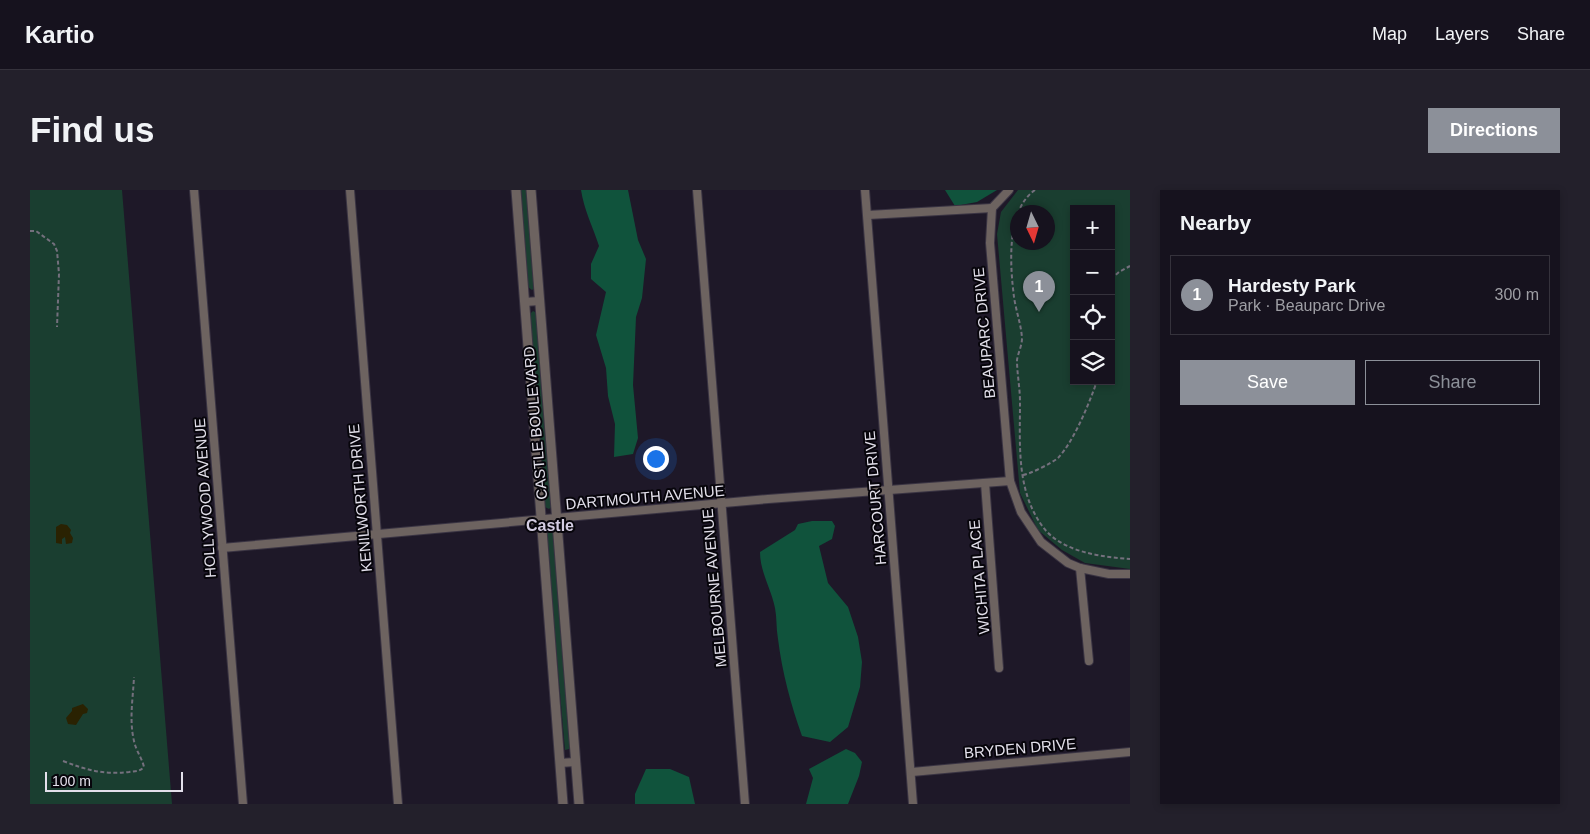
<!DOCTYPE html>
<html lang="en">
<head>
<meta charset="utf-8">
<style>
  :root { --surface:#16121e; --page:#23202b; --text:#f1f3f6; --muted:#9e9ea4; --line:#35323c; --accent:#8c9099 }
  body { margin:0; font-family:Helvetica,sans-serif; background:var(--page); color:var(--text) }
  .controls { position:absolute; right:15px; top:15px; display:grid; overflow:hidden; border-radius:0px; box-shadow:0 2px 8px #0003 }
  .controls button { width:45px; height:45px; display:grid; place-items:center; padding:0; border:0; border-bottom:1px solid var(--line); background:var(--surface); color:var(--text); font:25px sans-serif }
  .compass { position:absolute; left:980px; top:15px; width:45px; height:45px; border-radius:50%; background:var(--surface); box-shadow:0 2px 8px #0003; rotate:175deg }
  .scale { position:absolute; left:15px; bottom:12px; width:138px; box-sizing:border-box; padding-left:5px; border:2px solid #e3e0eb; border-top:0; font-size:14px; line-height:18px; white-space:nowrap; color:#e3e0eb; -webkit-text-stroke:4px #07050b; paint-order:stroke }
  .you { position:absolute; left:625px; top:268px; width:18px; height:18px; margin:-12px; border:4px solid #fff; border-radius:50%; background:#1a73e8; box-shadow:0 0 0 8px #1a73e833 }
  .badge { display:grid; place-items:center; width:32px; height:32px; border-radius:50%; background:var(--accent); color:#fff; font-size:16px; font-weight:700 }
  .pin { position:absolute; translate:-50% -41px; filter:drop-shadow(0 1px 2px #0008) }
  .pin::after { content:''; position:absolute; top:26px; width:18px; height:15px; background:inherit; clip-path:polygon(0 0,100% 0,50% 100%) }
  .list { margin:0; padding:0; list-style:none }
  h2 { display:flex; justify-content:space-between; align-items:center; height:65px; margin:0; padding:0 20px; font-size:21px }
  h2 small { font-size:16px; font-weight:400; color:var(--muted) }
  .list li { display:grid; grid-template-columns:32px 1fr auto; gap:15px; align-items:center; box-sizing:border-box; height:80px; margin:0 10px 10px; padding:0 10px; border:1px solid var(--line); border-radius:0px }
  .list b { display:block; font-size:19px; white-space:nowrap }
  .list p { margin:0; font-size:16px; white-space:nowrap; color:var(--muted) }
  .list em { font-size:16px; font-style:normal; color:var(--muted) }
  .actions { display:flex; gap:10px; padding:15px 20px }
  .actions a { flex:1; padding:11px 0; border:1px solid var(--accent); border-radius:0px; text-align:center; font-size:18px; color:var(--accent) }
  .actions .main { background:var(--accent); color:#fff }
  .icon { flex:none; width:28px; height:28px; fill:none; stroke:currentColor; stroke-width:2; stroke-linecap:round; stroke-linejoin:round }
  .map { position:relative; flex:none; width:1100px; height:614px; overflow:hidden; border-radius:0px }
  header { display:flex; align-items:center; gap:30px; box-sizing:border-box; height:70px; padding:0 25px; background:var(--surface); border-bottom:1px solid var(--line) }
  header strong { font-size:24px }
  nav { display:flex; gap:28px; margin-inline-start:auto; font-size:18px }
  .intro { display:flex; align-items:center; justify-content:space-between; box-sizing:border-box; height:120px; padding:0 30px }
  h1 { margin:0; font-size:35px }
  .button { padding:12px 22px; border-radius:0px; background:var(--accent); color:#fff; font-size:18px; font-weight:700 }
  main { display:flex; gap:30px; padding:0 30px }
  aside { flex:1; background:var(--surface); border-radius:0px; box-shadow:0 2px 8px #0003 }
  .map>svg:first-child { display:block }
  .green { fill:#1a3e30; fill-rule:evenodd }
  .forest { fill:#10533c }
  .sand { fill:#2a2202 }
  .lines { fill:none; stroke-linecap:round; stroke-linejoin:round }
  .minor-casing { stroke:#3a3443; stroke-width:10 }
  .tertiary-casing { stroke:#3a3443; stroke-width:11 }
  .path { stroke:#74707d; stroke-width:2; stroke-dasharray:4 2.5; stroke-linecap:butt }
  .minor { stroke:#6d6360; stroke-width:8 }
  .tertiary { stroke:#6d6360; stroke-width:9 }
  .labels { text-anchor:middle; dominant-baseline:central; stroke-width:4; stroke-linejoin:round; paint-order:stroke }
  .street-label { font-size:15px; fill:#e3e0eb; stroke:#07050b }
  .neighbourhood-label { font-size:16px; font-weight:bold; fill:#d4cde3; stroke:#07050b }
</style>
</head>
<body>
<header>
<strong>Kartio</strong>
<nav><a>Map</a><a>Layers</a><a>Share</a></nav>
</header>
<div class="intro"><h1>Find us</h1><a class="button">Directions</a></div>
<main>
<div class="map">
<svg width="1100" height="614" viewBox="0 0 1100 614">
  <rect width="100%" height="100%" fill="#1e1828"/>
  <g class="green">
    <path d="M0 0H92L142 614H0Z"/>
    <path d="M490 0H498L505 98 502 100 498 97Z"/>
    <path d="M988 0H1100V379L1055 373 1032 360 1008 340 990 303 967 44 971 22ZM1044 19H1081V191H1044ZM988 22H1018V52H988Z"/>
    <path d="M503 121 507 123 522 316 519 319 515 317 500 124Z"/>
    <path d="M520 339 523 342 541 556 539 559 535 560 516 343 517 340Z"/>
  </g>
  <g class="forest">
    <path d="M551 0H598L608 50 616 69 612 108 606 127 603 195 608 248 603 264 584 267 585 234 578 206 576 178 566 145 576 102 561 89V74L569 56C563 37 554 20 551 0Z"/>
    <path d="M915 0H967L947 12 925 16Z"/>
    <path d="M782 331H802L805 336 802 349 789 356 798 393 818 417 828 447 832 472 830 497 818 537 800 552 772 546C761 515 752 482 748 449 746 438 747 428 745 418 741 398 730 382 730 362L765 340 768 334Z"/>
    <path d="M816 559 825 563 832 572 829 586 818 614H776L783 588 779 579Z"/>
    <path d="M616 579H640L659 587 665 614H605V604Z"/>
  </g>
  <g class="sand">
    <path d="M31 334 37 335 41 340 40 343 43 348 42 353 36 354 35 347 32 349V354L26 353V337Z"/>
    <path d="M53 514 58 519 57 523 53 524 46 535 38 534 36 528 42 521V518Z"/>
  </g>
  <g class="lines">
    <g class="minor-casing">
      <g id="minor">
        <path d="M164 0 213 614"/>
        <path d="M320 0 368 614"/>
        <path d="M667 0 715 614"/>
        <path d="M835 0 883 614"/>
        <path d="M979 0 962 18 960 53 980 291 991 322 1011 352 1038 373 1050 378 1079 384H1100"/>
        <path d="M838 25 962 18"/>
        <path d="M495 112 509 111"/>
        <path d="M955 293 969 478"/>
        <path d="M192 358 738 309 980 291"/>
        <path d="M1050 378 1059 471"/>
        <path d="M530 573 545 572"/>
        <path d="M882 582 1100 562"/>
      </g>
    </g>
    <g class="tertiary-casing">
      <g id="tertiary">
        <path d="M486 0 533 614"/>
        <path d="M501 0 549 614"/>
      </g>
    </g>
    <g class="path">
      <path d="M1005 0C976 20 980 76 984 107 986 121 991 134 992 148 992 156 988 163 987 170 987 184 990 198 990 212 990 254 986 301 1013 337 1031 362 1072 367 1100 369"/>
      <path d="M0 41H6L24 54 27 61 29 84 27 137"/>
      <path d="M1081 89 1089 82 1100 76"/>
      <path d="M993 285C1000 284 1022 273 1028 268 1044 251 1059 214 1067 191"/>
      <path d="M33 571C57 580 73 585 99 582 106 581 109 582 114 577 112 568 106 561 104 551 99 530 103 508 104 487"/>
    </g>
    <use href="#minor" class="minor"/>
    <use href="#tertiary" class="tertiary"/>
  </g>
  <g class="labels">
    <g class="street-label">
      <text transform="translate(954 143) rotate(-95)">BEAUPARC DRIVE</text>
      <text transform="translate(505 233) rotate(-95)">CASTLE BOULEVARD</text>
      <text transform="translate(615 307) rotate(-5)">DARTMOUTH AVENUE</text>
      <text transform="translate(175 308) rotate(-94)">HOLLYWOOD AVENUE</text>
      <text transform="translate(330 308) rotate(-95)">KENILWORTH DRIVE</text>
      <text transform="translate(845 308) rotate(-95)">HARCOURT DRIVE</text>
      <text transform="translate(949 387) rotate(-95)">WICHITA PLACE</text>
      <text transform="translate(684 398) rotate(-95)">MELBOURNE AVENUE</text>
      <text transform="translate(990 558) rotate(-5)">BRYDEN DRIVE</text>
    </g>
    <g class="neighbourhood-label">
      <text x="520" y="335">Castle</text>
    </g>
  </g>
</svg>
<div class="controls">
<button>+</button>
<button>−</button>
<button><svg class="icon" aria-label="locate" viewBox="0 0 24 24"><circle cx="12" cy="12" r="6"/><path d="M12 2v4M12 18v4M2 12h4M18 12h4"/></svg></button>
<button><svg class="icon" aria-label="layers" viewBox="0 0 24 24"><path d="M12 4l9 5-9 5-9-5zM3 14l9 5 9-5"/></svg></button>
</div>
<svg class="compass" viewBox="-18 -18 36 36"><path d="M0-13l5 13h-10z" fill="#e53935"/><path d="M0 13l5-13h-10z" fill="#9e9ea4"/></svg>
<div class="scale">100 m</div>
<div class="you"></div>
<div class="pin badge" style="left:1009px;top:122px">1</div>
</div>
<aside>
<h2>Nearby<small></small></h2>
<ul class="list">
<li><span class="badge">1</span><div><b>Hardesty Park</b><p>Park · Beauparc Drive</p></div><em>300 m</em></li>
</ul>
<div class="actions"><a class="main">Save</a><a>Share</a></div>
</aside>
</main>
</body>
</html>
